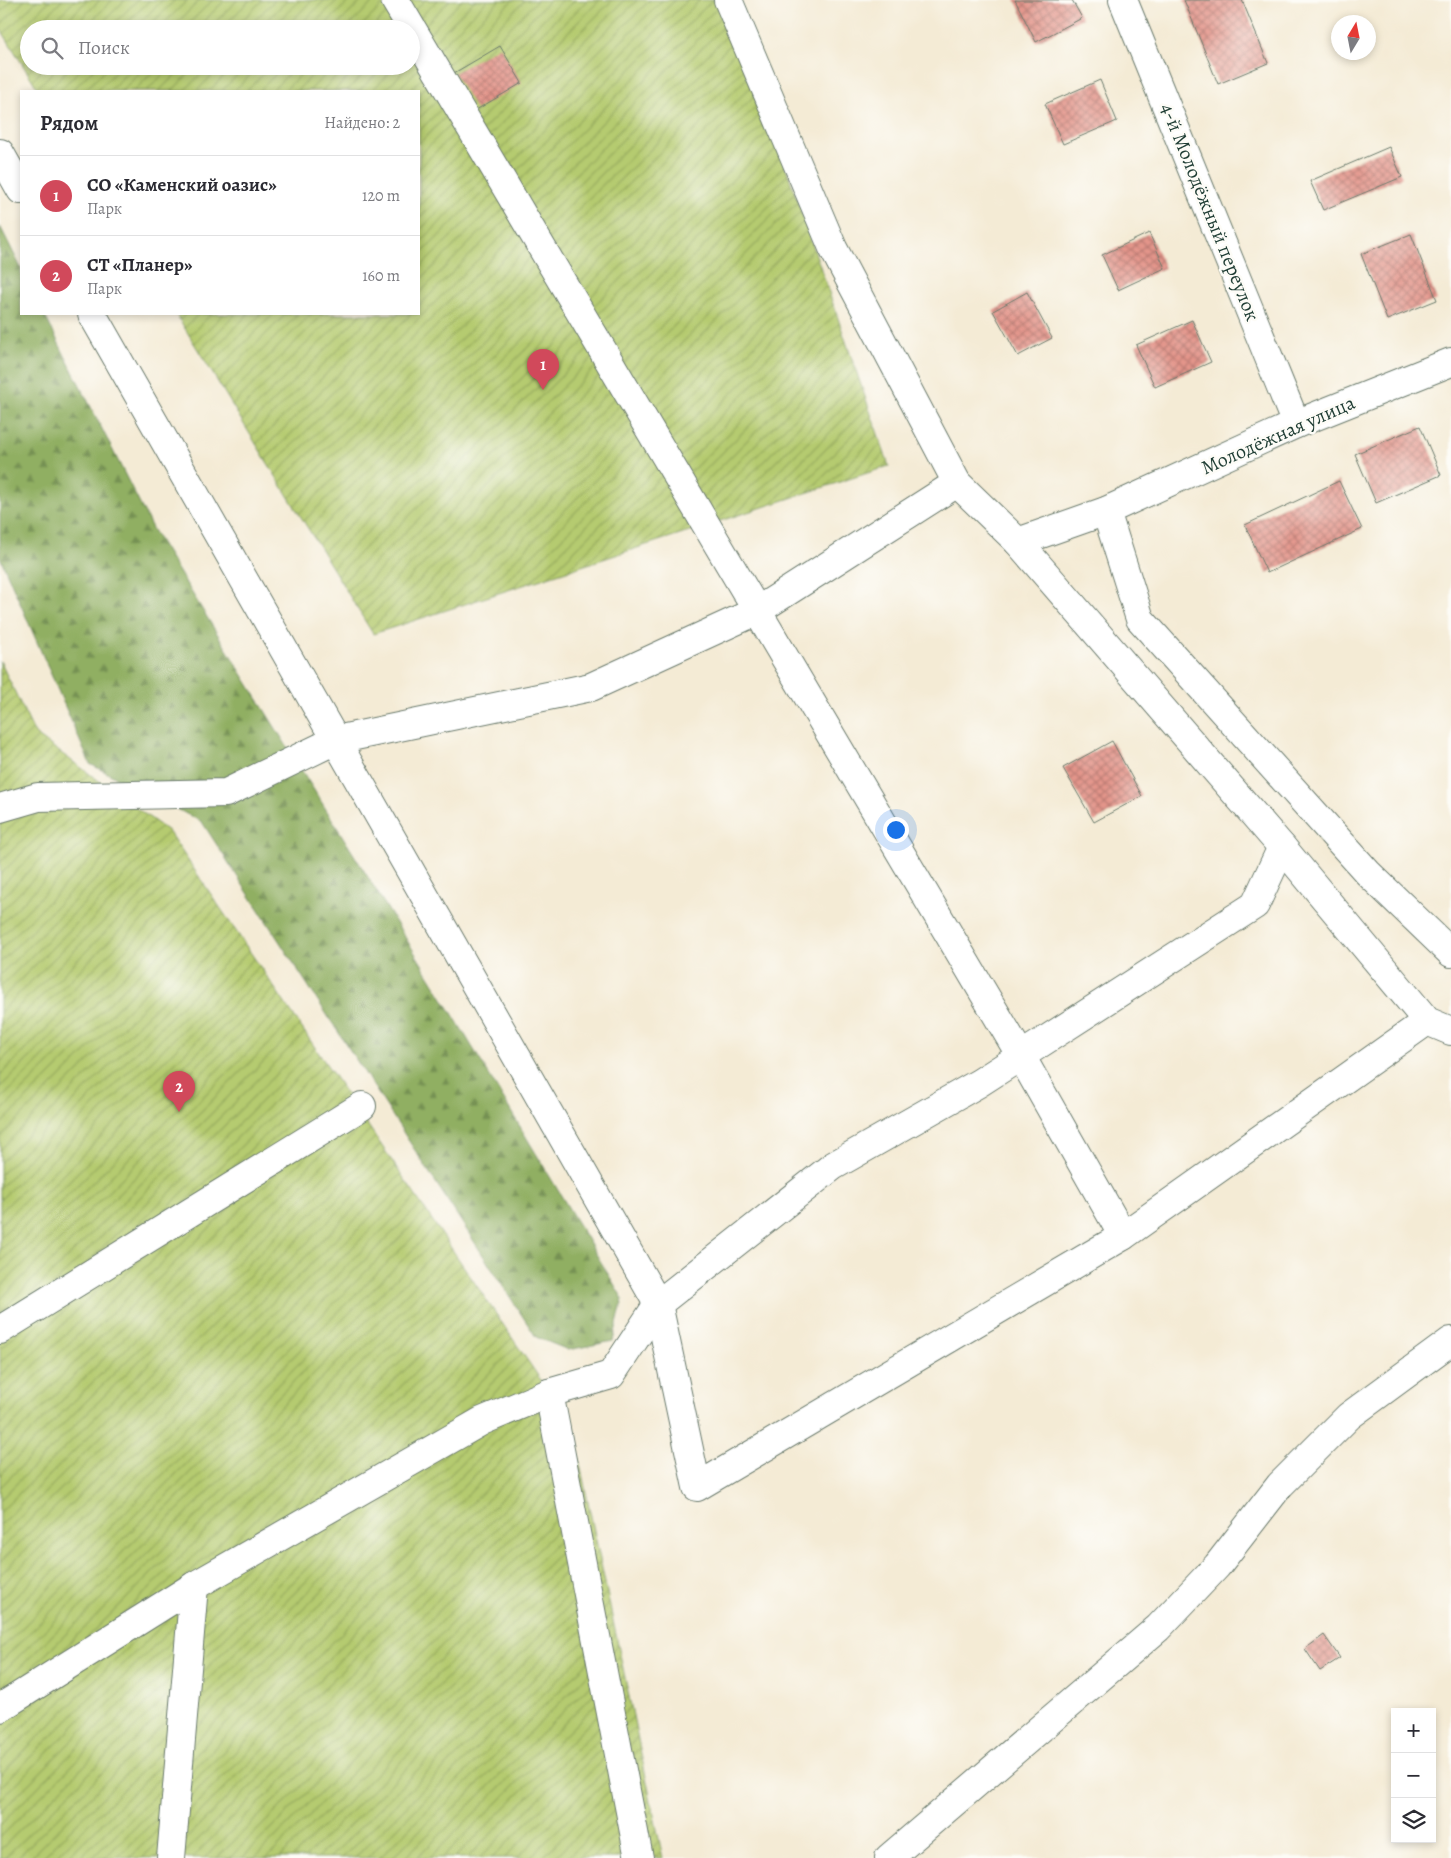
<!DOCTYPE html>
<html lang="ru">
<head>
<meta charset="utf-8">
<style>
  :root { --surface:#fff; --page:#f2f2f3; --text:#2b2b33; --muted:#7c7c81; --line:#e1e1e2; --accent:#d1495b }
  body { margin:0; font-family:Alegreya,serif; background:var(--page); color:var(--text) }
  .controls { position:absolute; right:15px; bottom:15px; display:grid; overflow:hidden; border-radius:0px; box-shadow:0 2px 8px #0003 }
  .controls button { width:45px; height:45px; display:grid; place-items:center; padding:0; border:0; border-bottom:1px solid var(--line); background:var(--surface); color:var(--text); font:25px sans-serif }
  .compass { position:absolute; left:1331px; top:15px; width:45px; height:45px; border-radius:50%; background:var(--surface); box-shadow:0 2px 8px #0003; rotate:10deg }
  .you { position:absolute; left:895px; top:829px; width:18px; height:18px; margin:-12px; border:4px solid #fff; border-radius:50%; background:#1a73e8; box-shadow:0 0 0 8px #1a73e833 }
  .badge { display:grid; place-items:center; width:32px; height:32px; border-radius:50%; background:var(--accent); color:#fff; font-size:16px; font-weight:700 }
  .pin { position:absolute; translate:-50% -41px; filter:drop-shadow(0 1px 2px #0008) }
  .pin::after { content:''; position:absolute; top:26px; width:18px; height:15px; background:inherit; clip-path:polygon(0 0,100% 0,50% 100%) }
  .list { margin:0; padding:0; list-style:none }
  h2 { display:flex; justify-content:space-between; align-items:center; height:65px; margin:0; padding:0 20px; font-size:21px }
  h2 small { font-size:16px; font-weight:400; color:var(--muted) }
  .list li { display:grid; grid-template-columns:32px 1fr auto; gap:15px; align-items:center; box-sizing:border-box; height:80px; padding:0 20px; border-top:1px solid var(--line) }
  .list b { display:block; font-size:19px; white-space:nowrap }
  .list p { margin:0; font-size:16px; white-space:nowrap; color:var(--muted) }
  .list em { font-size:16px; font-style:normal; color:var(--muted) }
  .icon { flex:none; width:28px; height:28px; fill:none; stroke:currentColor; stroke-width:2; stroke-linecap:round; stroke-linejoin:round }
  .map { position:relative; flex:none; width:1451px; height:1858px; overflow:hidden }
  .search { position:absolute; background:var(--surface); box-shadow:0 2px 8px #0003; left:20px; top:20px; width:400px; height:55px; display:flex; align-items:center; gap:12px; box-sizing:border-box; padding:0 18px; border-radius:28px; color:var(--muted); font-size:19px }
  .panel { position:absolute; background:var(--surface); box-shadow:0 2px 8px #0003; left:20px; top:90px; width:400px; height:225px; border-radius:0px }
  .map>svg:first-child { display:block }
  .forest { fill:url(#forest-firs); stroke:#58764b }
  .garden { fill:url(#garden-furrows); stroke:#6a8452; fill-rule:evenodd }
  .building { fill:url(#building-cross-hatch) }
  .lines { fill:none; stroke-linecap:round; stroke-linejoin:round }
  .minor-casing { stroke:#6a7a6c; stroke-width:30 }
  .minor { stroke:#fff; stroke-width:28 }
  .labels { text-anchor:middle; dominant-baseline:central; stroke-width:5; stroke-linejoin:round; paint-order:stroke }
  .street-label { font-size:20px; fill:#1f3d34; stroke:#fdfcf7 }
</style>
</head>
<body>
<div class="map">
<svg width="1451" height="1858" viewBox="0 0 1451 1858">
  <defs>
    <pattern id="forest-firs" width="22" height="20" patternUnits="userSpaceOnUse" patternTransform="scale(1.25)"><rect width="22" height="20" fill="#90af62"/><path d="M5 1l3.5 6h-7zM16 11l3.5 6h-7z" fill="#759052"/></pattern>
    <pattern id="garden-furrows" width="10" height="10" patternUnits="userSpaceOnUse" patternTransform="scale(1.25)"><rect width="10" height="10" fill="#b5cb70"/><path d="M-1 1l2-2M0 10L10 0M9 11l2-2" fill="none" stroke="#93a65d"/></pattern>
    <pattern id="building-cross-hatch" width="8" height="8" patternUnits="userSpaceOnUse" patternTransform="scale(1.25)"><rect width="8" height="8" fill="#e3948a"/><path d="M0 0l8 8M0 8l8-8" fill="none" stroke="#b77a72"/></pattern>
  </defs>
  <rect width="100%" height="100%" fill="#fdfcf7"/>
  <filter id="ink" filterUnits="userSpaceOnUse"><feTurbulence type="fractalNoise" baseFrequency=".02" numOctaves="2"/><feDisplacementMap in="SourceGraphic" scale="10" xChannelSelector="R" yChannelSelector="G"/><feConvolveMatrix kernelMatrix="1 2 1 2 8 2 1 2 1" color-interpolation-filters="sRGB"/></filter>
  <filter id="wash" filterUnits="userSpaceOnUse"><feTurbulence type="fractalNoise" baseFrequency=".0096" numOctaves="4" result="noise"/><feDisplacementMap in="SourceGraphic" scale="20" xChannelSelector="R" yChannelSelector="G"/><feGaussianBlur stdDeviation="1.12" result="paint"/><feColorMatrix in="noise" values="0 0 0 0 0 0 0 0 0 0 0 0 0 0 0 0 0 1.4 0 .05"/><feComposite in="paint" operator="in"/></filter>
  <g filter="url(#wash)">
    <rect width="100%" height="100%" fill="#f4ebd5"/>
    <path class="forest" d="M0 226 21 268V314H44L153 530 452 1013 623 1299 613 1341 568 1350 536 1337 202 822 90 764 0 557Z"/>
    <g class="garden">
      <path d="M0 0H728L889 466 373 634 176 314H419V91H39L0 28ZM29 29H411V66H29Z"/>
      <path d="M0 661 35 734 168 831 572 1426 663 1858H0Z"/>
    </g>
    <g id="blocks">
      <g class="building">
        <path d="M1015 0H1072L1082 18 1036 42Z"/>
        <path d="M1184 0H1242L1268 63 1218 84Z"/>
        <path d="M500 46 522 83 476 110 454 73Z"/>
        <path d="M1100 80 1117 121 1063 144 1045 104Z"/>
        <path d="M1389 147 1402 177 1323 210 1310 181Z"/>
        <path d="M1149 233 1165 268 1118 290 1102 255Z"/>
        <path d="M1411 234 1437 300 1387 320 1361 254Z"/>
        <path d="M1027 292 1052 338 1018 356 993 311Z"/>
        <path d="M1192 320 1211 362 1155 387 1136 345Z"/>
        <path d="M1420 426 1441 475 1376 503 1355 454Z"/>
        <path d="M1339 481 1362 529 1267 573 1245 525Z"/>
        <path d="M1112 741 1142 796 1094 822 1063 768Z"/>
        <path d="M1324 1635 1340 1658 1320 1671 1305 1649Z"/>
      </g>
    </g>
  </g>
  <g filter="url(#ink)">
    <use href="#blocks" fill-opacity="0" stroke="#6a7a6c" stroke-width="1"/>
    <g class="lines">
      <g class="minor-casing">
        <g id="minor">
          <path d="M728 0 833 248 957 483 1018 542 1106 511 1296 424 1451 362"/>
          <path d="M1123 0 1296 424"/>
          <path d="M0 153 21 190"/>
          <path d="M92 314 658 1304 697 1487 1123 1236 1021 1056 395 0"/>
          <path d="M1106 511 1140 619 1368 873 1451 953"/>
          <path d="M1018 542 1282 847 1427 1021 1451 1031"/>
          <path d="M0 808 38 797 226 793 336 740 591 687 757 611 957 483"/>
          <path d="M1123 1236 1427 1021"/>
          <path d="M0 1330 362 1106"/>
          <path d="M549 1393 639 1858"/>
          <path d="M0 1708 194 1586 482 1421 549 1393 611 1375 658 1304 833 1166 979 1083 1255 905 1282 847"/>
          <path d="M171 1858 194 1586"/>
          <path d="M889 1858 1158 1628 1217 1566 1280 1485 1349 1416 1451 1341"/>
        </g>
      </g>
      <use href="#minor" class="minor"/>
    </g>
  </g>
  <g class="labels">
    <g class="street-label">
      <text transform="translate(1210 212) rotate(68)">4-й Молодёжный переулок</text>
      <text transform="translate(1278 435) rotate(-24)">Молодёжная улица</text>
    </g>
  </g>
</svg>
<div class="controls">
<button>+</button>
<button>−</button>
<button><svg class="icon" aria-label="layers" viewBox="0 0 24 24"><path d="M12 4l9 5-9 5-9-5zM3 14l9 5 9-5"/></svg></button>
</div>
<svg class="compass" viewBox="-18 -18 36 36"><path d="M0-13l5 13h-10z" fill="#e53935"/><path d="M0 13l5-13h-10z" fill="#7c7c81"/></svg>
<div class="you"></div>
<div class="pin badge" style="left:543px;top:390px">1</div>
<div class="pin badge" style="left:179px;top:1112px">2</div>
<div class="search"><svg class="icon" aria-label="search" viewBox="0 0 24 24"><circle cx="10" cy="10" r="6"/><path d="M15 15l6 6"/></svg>Поиск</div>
<section class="panel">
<h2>Рядом<small>Найдено: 2</small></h2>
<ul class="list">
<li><span class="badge">1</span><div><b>СО «Каменский оазис»</b><p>Парк</p></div><em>120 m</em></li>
<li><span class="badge">2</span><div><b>СТ «Планер»</b><p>Парк</p></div><em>160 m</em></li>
</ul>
</section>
</div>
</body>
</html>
